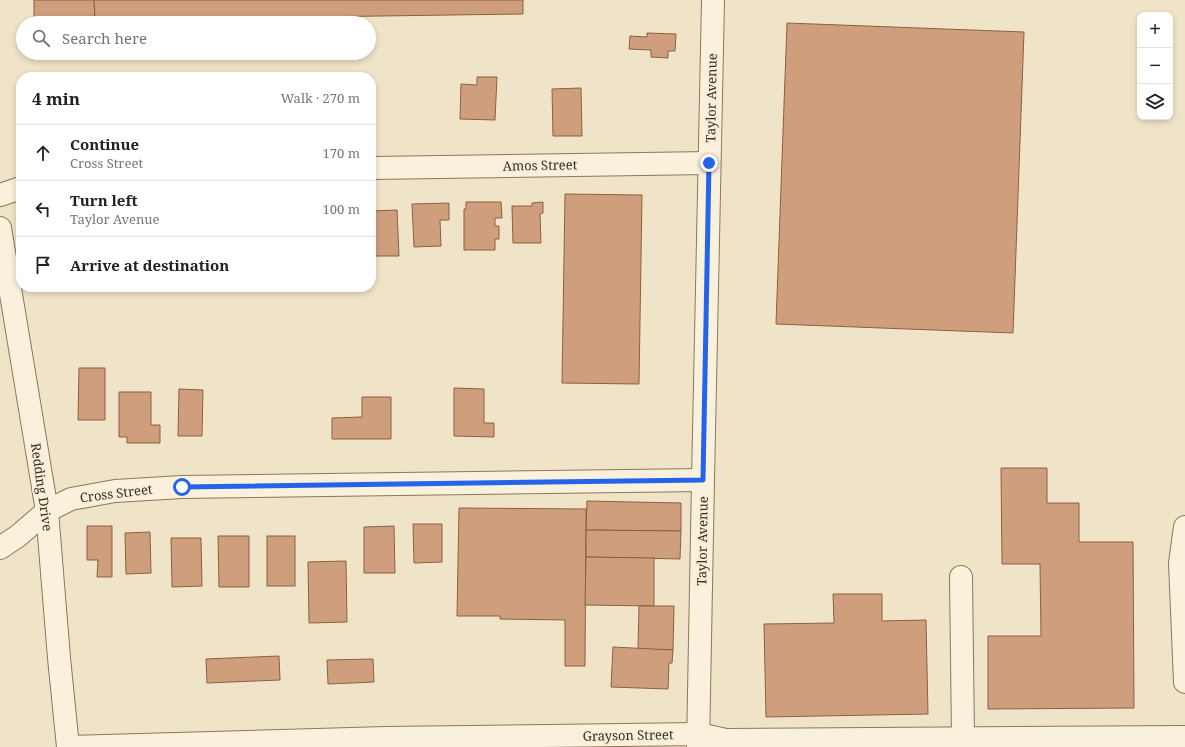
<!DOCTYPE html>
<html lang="en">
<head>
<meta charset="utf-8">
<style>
  :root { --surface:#fff; --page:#f6f6f6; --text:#202124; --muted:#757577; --line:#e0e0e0 }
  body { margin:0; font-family:"Noto Serif",serif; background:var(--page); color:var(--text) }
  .controls { position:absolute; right:12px; top:12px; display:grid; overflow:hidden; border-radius:8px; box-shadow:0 2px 6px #0003 }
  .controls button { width:36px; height:36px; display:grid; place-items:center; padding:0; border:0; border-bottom:1px solid var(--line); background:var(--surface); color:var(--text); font:20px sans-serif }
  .stop { position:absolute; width:12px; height:12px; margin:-9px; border:3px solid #2563eb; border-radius:50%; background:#fff }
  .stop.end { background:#2563eb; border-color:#fff; box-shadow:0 1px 4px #0008 }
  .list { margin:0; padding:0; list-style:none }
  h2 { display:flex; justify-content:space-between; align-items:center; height:52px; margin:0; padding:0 16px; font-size:17px }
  h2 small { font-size:13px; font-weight:400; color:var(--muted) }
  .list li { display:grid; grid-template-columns:26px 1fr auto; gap:12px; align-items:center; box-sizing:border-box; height:56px; padding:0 16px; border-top:1px solid var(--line) }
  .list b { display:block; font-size:15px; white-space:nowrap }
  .list p { margin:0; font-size:13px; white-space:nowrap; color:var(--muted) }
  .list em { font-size:13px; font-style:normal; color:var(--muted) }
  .icon { flex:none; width:22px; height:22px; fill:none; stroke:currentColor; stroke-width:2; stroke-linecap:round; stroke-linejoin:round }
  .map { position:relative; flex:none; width:1185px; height:747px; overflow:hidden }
  .search { position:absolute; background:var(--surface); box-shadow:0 2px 6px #0003; left:16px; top:16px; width:360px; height:44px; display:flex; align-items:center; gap:10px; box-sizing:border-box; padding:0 14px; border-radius:22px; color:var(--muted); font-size:15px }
  .panel { position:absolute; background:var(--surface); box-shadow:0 2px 6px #0003; left:16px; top:72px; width:360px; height:220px; border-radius:16px }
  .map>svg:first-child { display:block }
  .building { fill:#cf9f7d; stroke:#8d5f41 }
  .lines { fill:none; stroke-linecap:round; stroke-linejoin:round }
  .minor-casing { stroke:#8d765c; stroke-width:24 }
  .minor { stroke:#faf1dc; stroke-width:22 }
  .route { stroke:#2563eb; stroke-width:5 }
  .labels { text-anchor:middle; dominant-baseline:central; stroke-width:4; stroke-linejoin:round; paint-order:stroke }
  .street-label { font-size:13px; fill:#3d2e20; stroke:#f7eed8 }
</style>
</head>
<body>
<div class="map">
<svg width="1185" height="747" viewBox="0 0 1185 747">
  <rect width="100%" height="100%" fill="#f0e4c8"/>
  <g class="building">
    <path d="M34 0H94L95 20 34 21Z"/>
    <path d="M94 0H523V14L95 20Z"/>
    <path d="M787 23 1024 32 1013 333 776 324Z"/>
    <path d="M647 33 676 34 675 51H668V58L651 57V50L629 49 630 36 647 37Z"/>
    <rect x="191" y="73" width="52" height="4"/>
    <path d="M477 77H497L495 120 460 119 461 84 477 85Z"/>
    <path d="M581 88 582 136H553L552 89Z"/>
    <path d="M565 194 642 195 639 384 562 383Z"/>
    <path d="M466 202H501L502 218H495V226H499V239H495V250H464V209H466Z"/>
    <path d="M543 202V213L540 214 541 243H513L512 206H532V203Z"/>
    <path d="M449 203V220H440L441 246 414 247 412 204Z"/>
    <path d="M397 210 399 256H371V211Z"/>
    <path d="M79 368H105V420H78Z"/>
    <path d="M454 388 484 389V423H494V437L454 436Z"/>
    <path d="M179 389 203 390 202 436H178Z"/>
    <path d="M119 392H151V425H160V443H127V437H119Z"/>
    <path d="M362 397H391V439H332V418L362 417Z"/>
    <path d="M1001 468H1047V503H1079V542H1133L1134 708 988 709V636H1041L1040 564H1002Z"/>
    <path d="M587 501 681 503V531L586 530Z"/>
    <path d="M459 508 586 509 585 666H565V620L500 619V616H457Z"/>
    <path d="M413 524H442V562L414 563Z"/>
    <path d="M87 526H112V577H97L98 560H87Z"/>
    <path d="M394 526 395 573H364V527Z"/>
    <path d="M586 530 681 531 680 559 586 557Z"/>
    <path d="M150 532 151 573 126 574 125 533Z"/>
    <path d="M218 536H249V587H219Z"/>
    <rect x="267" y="536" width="28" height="50"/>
    <path d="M171 538H201L202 586 172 587Z"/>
    <path d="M586 557 654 558V606L585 605Z"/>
    <path d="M346 561 347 622 309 623 308 562Z"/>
    <path d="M833 594H882V621L926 620 928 714 766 717 764 624 834 623Z"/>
    <path d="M639 606H674L673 650 638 649Z"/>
    <path d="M613 647 673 650 672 663H669L668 689 611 687Z"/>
    <path d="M279 656 280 680 207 683 206 659Z"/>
    <path d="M373 659 374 682 328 684 327 660Z"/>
  </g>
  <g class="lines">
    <g class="minor-casing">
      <g id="minor">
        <path d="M371 168 709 163"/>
        <path d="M0 195 21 188"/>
        <path d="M0 228 47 511 59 658 68 747"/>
        <path d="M1185 527 1180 563 1185 682"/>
        <path d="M0 548 18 536 47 511 71 499 115 491 182 487 703 480"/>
        <path d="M961 577 963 739"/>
        <path d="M69 747 386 738 699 734 726 740 1185 737"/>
        <path d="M698 747 703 480 713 0"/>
      </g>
    </g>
    <use href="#minor" class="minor"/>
  </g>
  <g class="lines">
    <path class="route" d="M182 487 703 480 709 163"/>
  </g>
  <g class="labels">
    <g class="street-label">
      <text transform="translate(711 98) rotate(-89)">Taylor Avenue</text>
      <text transform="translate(540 165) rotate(-1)">Amos Street</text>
      <text transform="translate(42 487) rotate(82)">Redding Drive</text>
      <text transform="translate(116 493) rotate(-7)">Cross Street</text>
      <text transform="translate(702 541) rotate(-89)">Taylor Avenue</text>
      <text transform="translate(628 735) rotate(-1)">Grayson Street</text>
    </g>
  </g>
</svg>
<div class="controls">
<button>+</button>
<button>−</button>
<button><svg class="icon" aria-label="layers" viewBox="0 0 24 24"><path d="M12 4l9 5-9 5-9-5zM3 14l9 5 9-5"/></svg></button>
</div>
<div class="stop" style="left:182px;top:487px"></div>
<div class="stop end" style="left:709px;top:163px"></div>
<div class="search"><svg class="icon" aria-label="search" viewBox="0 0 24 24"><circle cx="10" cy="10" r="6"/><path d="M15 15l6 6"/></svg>Search here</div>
<section class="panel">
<h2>4 min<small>Walk · 270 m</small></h2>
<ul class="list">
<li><svg class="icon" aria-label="ahead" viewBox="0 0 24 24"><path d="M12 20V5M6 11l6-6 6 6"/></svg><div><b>Continue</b><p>Cross Street</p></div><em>170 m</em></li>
<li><svg class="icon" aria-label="left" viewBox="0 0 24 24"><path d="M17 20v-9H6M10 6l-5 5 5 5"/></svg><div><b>Turn left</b><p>Taylor Avenue</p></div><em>100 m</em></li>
<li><svg class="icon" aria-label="arrive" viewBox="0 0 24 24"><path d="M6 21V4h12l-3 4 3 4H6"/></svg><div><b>Arrive at destination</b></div></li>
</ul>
</section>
</div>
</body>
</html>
